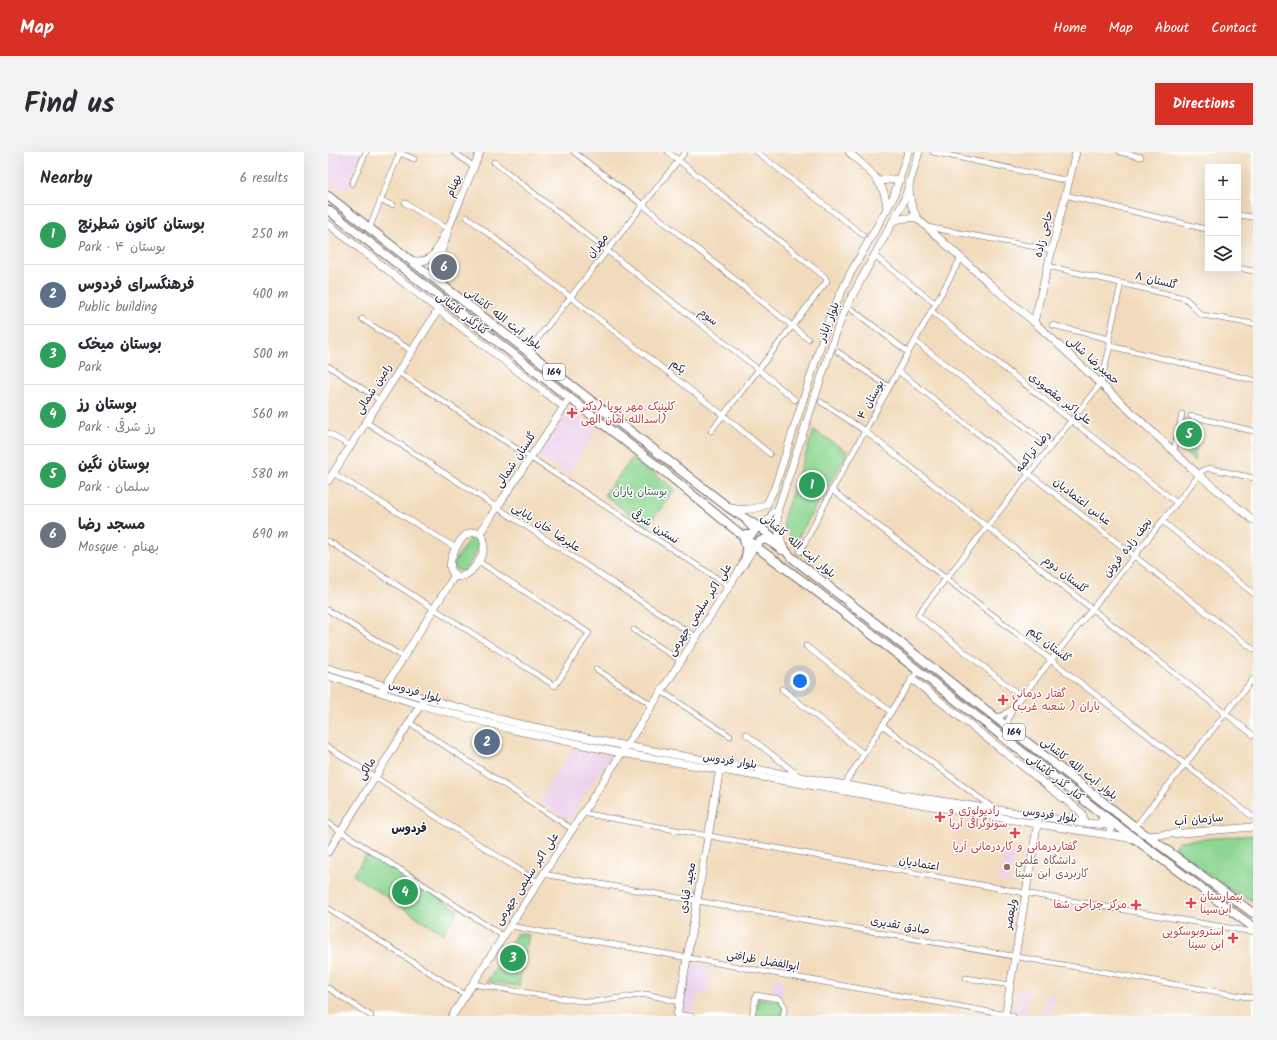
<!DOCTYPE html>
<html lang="en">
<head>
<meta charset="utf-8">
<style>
  :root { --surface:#fff; --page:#f2f2f3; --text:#2b2b33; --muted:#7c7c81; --line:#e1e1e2; --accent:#d93025 }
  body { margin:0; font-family:Kalam,"Playpen Sans Arabic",sans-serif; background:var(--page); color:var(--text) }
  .controls { position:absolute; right:12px; top:12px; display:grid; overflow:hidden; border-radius:0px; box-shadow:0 4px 16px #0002 }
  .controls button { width:36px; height:36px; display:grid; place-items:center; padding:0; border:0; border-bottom:1px solid var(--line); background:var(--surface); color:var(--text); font:20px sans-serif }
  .you { position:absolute; left:472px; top:529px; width:14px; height:14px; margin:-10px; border:3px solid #fff; border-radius:50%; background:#1a73e8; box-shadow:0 0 0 6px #1a73e833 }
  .badge { display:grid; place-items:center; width:26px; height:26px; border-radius:50%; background:var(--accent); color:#fff; font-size:13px; font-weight:700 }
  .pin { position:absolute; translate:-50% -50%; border:2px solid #fff; box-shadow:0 1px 4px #0006 }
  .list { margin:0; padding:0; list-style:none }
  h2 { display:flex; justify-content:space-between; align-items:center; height:52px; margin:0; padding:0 16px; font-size:17px }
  h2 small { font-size:13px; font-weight:400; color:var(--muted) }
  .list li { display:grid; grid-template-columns:26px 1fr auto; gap:12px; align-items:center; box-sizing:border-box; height:60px; padding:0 16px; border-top:1px solid var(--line) }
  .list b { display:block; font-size:15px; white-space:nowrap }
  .list p { margin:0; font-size:13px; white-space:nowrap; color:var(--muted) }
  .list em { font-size:13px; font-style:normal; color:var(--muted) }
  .icon { flex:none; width:22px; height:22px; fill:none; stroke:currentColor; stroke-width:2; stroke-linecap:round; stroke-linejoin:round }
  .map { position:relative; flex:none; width:925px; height:864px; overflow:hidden; border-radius:0px }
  header { display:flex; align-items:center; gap:24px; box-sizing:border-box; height:56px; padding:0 20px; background:var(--accent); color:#fff }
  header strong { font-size:19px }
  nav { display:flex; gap:22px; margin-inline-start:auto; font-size:14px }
  .intro { display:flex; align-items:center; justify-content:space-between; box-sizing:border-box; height:96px; padding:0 24px }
  h1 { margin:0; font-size:28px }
  .button { padding:10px 18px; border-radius:0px; background:var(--accent); color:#fff; font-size:14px; font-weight:700 }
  main { display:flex; gap:24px; padding:0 24px }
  aside { flex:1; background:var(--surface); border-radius:0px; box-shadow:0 4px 16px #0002 }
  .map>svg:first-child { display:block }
  .built { fill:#ecd1ea }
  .green { fill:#8dd692; stroke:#587c66 }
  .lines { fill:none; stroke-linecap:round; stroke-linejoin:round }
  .street-casing { stroke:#6b6368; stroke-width:6 }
  .secondary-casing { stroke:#6b6368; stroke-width:8 }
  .primary-casing { stroke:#6b6368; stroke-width:10 }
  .street { stroke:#fff; stroke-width:5 }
  .secondary { stroke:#fff; stroke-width:7 }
  .primary { stroke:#fff; stroke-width:8 }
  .health-dot { fill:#e0444e; stroke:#fff; stroke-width:1.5 }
  .education-dot { fill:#8d6e63; stroke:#fff; stroke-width:1.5 }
  .labels { text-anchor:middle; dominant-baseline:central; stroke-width:3; stroke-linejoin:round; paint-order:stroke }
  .shield { fill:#fff; stroke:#646476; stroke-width:1 }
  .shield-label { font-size:10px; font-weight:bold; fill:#22223b }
  .street-label { font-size:11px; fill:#22223b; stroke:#fff }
  .health-label { font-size:11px; fill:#be3a42; stroke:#fff; text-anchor:start }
  .park-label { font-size:11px; fill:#476159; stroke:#fff }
  .education-label { font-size:11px; fill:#785e54; stroke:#fff; text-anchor:start }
  .neighbourhood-label { font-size:12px; font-weight:bold; fill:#22223b; stroke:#fff }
</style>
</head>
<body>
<header>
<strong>Map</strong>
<nav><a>Home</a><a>Map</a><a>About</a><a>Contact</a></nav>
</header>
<div class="intro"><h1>Find us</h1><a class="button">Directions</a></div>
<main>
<aside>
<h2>Nearby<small>6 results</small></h2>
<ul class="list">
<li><span class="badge" style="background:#2e9e5b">1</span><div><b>بوستان کانون شطرنج</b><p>Park · بوستان ۴</p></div><em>250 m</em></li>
<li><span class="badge" style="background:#5c6f8a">2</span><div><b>فرهنگسرای فردوس</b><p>Public building</p></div><em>400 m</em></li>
<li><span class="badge" style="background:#2e9e5b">3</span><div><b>بوستان میخک</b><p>Park</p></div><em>500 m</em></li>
<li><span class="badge" style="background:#2e9e5b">4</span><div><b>بوستان رز</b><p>Park · رز شرقی</p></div><em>560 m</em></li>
<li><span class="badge" style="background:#2e9e5b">5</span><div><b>بوستان نگین</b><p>Park · سلمان</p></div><em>580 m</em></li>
<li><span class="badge" style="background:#6b7280">6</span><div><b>مسجد رضا</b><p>Mosque · بهنام</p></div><em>690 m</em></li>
</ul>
</aside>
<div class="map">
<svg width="925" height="864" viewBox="0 0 925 864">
  <rect width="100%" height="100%" fill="#fff"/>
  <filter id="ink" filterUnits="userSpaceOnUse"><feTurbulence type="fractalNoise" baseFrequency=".025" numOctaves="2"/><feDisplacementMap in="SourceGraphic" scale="8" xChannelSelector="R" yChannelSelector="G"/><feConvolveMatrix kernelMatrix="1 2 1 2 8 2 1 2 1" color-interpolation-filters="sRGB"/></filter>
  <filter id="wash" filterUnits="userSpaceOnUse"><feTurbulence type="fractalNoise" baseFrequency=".012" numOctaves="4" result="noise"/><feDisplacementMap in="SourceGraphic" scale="16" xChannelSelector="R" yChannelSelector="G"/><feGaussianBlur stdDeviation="0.9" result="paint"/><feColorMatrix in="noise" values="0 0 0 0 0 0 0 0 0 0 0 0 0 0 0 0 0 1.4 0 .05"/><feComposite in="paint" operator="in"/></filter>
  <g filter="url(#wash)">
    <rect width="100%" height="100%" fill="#f2dbbc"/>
    <g class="built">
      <path d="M0 0H34L19 37 8 36 0 30Z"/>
      <path d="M245 260 269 278 239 323 212 306 211 303 239 261Z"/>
      <path d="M245 596 283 603 241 668 210 649Z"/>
      <path d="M677 699 687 701 681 732 671 730Z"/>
      <path d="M362 811 384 815 379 843 369 842 366 860 354 858Z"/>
      <path d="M445 826 457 828 454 845 443 842Z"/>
      <path d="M690 836 702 838 698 861 686 859Z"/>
      <path d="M719 841 727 843 723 864 715 863Z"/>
    </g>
    <g class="green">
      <path d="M855 266 872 270 866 309 849 294Z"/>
      <path d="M486 278 520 300 468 389 457 379 455 367Z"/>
      <path d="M305 305 347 337 319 375 276 343Z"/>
      <path d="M143 384H148L153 388V392L137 419C131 420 127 418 125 412Z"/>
      <path d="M925 683V749L900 737 847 699V693L851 689Z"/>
      <path d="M40 700 130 758 115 782 25 723Z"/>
      <path d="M189 781 201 783 191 834 159 830Z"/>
      <path d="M430 846 451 849 455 854 453 864H428Z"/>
    </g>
  </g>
  <g filter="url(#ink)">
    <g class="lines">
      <g class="street-casing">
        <g id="street">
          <path d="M70 0 86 7"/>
          <path d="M126 0 146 15"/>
          <path d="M246 0 315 53 480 187"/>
          <path d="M340 0 497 125 499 129 383 279"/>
          <path d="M429 0 535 83"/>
          <path d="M605 0 741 29"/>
          <path d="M792 0 813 5"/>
          <path d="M166 10 430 217 467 248"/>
          <path d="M24 32 38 0"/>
          <path d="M737 43 878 77"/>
          <path d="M53 49 65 53"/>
          <path d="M77 51 120 77"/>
          <path d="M910 63 925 65"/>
          <path d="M139 65 395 263 442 302"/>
          <path d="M599 75 724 98"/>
          <path d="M41 77 72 0"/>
          <path d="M549 106 608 152"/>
          <path d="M720 114 856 146C864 150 867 159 874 163L925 172"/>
          <path d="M910 116 925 119"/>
          <path d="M523 157 580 200"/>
          <path d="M603 159 849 351"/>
          <path d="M34 167 84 199"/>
          <path d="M724 173 781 187"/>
          <path d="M587 189 722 294"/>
          <path d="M782 194 925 228"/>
          <path d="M199 200 357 0"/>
          <path d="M510 200 561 235"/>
          <path d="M0 214 52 248"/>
          <path d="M570 219 925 497"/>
          <path d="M70 220 401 434"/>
          <path d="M493 250 537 279 925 583"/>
          <path d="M863 264 925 279"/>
          <path d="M38 270 368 485"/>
          <path d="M0 281 22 294"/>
          <path d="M846 298 854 262"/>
          <path d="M5 321 128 396"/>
          <path d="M504 338 925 665"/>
          <path d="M834 369 925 441"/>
          <path d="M434 376 445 359"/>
          <path d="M0 389 227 534 261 481 150 409"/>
          <path d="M472 400 504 338 633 106"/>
          <path d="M0 458 75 505"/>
          <path d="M306 478 353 509"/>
          <path d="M478 494 563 560"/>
          <path d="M268 517 324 553"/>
          <path d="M454 537 536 602"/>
          <path d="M333 539 402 584"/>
          <path d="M694 545 590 463V462L773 231 782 194 781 187 793 131"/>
          <path d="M667 565 673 564 684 557 875 318 881 316 925 326"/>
          <path d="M82 571 244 677"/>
          <path d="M554 573 666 657"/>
          <path d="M680 575V569L684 558"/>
          <path d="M418 582 471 624"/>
          <path d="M0 595 210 730"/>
          <path d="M515 635 516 633 590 518"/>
          <path d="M254 661 697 741 925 780"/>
          <path d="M0 671 175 784"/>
          <path d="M807 675 925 527"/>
          <path d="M215 722 925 846"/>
          <path d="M0 756 137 843"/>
          <path d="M182 774 685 864"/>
          <path d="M638 826 682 833"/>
          <path d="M144 832 232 846 260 850 271 849 318 842 351 850"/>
          <path d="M0 836 43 864"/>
          <path d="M349 863 363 864"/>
          <path d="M424 864 428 843 452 847 457 855 455 864"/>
        </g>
      </g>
      <g class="secondary-casing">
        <g id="secondary">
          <path d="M521 0C539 17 558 29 559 57"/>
          <path d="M551 29 572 27"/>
          <path d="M581 33C581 46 583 55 589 66L663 133 706 170 871 323 925 368"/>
          <path d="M565 69C573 66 580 65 589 66"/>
          <path d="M0 72 236 255"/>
          <path d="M82 108C110 114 107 94 120 77"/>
          <path d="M112 131C102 113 118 95 120 77L152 0"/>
          <path d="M706 170 748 0"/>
          <path d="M0 329 111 157"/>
          <path d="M439 352 447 335 502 164 522 122 565 46 580 0"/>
          <path d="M403 356C416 359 427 358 439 352"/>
          <path d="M149 380C171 389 137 440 124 420 118 410 130 389 138 383 141 381 145 380 149 380Z"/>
          <path d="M152 381 242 246"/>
          <path d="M454 392 449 373 450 357 508 181 517 157 575 51 581 33 591 0"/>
          <path d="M0 516 96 546 187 571 298 594 574 643 754 671 770 672 774 669 775 663"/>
          <path d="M0 524 93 553 186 578 293 601 709 672 807 687"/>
          <path d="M584 527 754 661 756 668 754 671"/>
          <path d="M55 538 127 423"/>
          <path d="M770 672 779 673 782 675 783 679 779 683"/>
          <path d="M819 684 925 675"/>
          <path d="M0 700 95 549"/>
          <path d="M124 864 427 394"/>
          <path d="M349 864 392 616"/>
          <path d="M677 864 710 669"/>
        </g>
      </g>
      <g class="primary-casing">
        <g id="primary">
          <path d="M0 44 401 356C423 371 446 381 462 404L807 675 925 761"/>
          <path d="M0 58 338 321 427 394 483 435 775 663 925 775"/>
          <path d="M427 394C437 381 443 391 454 398"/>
          <path d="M416 411 419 400 415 383H423L426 380V377L419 369"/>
        </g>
      </g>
      <use href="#street" class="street"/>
      <use href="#secondary" class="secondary"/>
      <use href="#primary" class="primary"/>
    </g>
  </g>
  <g class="health-dot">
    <path d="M242 255h4v4h4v4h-4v4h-4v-4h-4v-4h4z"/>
    <path d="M673 542h4v4h4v4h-4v4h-4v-4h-4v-4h4z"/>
    <path d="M610 659h4v4h4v4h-4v4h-4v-4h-4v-4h4z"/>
    <path d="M685 675h4v4h4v4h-4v4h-4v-4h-4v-4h4z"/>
    <path d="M861 745h4v4h4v4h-4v4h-4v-4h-4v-4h4z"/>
    <path d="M806 747h4v4h4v4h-4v4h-4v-4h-4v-4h4z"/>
    <path d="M903 780h4v4h4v4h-4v4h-4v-4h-4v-4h4z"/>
  </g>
  <circle class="education-dot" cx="679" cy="715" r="4"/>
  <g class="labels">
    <g class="shield">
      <rect x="215" y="212" width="22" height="16" rx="3"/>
      <rect x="675" y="572" width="22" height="16" rx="3"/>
    </g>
    <g class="shield-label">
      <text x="226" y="220">164</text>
      <text x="686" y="580">164</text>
    </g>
    <g class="street-label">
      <text transform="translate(126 34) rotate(-68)">بهنام</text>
      <text transform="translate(716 82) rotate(-76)">حاجی زاده</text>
      <text transform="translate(270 94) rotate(-52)">مهران</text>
      <text transform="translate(828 129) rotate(13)">گلستان ٨</text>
      <text transform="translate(134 162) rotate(38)">کنارگذر کاشانی</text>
      <text transform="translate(380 165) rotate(38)">سوم</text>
      <text transform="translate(175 167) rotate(38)">بلوار آیت الله کاشانی</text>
      <text transform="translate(501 170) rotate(-69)">بلوار اباذر</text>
      <text transform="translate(765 209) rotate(42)">حمیدرضا شالی</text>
      <text transform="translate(350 215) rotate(38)">یکم</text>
      <text transform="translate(46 237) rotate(-57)">رامین شمالی</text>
      <text transform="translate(732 247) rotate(38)">علی‌اکبر مقصودی</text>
      <text transform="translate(543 248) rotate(-61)">بوستان ۴</text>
      <text transform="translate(705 300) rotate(-52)">رضا تراکمه</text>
      <text transform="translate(188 308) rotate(-56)">گلستان شمالی</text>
      <text transform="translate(754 350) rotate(38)">عباس اعتمادیان</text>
      <text transform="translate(327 375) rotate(33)">نسترن شرقی</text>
      <text transform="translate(218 376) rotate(33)">علیرضا خان بابایی</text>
      <text transform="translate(470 394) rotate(40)">بلوار آیت الله کاشانی</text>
      <text transform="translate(800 396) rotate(-52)">نجف زاده فروتن</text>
      <text transform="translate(737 423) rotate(38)">گلستان دوم</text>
      <text transform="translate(372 458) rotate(-57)">علی اکبر سلیمی جهرمی</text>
      <text transform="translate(721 493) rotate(38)">گلستان یکم</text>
      <text transform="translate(87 540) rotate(16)">بلوار فردوس</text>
      <text transform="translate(402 609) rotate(9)">بلوار فردوس</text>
      <text transform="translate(39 617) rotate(-58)">مالکی</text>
      <text transform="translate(751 617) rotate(38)">بلوار آیت الله کاشانی</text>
      <text transform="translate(727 626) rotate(38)">کنار گذر کاشانی</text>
      <text transform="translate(722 663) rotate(9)">بلوار فردوس</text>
      <text transform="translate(871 668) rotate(-5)">سازمان آب</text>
      <text transform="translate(591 712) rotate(10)">اعتمادیان</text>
      <text transform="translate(199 727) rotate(-57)">علی اکبر سلیمی جهرمی</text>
      <text transform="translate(360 736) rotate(-80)">مجید قبادی</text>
      <text transform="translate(683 762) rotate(-80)">ولیعصر</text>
      <text transform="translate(572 774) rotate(10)">صادق تقدیری</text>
      <text transform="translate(435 809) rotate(10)">ابوالفضل ظرافتی</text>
    </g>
    <g class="health-label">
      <text x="253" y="255">کلینیک مهر پویا (دکتر<tspan x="253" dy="13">اسدالله امان الهی)</tspan></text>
      <text x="684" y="542">گفتار درمانی<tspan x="684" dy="13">باران ( شعبه غرب)</tspan></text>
      <text x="621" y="659">رادیولوژی و<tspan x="621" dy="13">سونوگرافی آریا</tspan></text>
      <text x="687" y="695" text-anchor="middle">گفتاردرمانی و کاردرمانی آریا</text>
      <text x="872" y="745">بیمارستان<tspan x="872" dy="13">ابن‌سینا</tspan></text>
      <text x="799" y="753" text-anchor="end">مرکز جراحی شفا</text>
      <text x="896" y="780" text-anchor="end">استروبوسکوپی<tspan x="896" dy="13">ابن سینا</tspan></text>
    </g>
    <g class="park-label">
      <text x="312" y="340">بوستان یاران</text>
    </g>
    <g class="education-label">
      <text x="687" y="709">دانشگاه علمی<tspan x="687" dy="13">کاربردی ابن سینا</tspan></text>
    </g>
    <g class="neighbourhood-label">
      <text x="81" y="676">فردوس</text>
    </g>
  </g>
</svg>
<div class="controls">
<button>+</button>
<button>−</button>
<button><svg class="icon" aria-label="layers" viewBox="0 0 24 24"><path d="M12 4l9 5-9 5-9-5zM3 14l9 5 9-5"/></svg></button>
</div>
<div class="you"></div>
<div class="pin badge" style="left:484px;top:333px;background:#2e9e5b">1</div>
<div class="pin badge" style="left:159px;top:590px;background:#5c6f8a">2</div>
<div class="pin badge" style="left:185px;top:806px;background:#2e9e5b">3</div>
<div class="pin badge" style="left:77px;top:740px;background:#2e9e5b">4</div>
<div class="pin badge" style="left:861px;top:282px;background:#2e9e5b">5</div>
<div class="pin badge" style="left:116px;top:115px;background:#6b7280">6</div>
</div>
</main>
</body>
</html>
